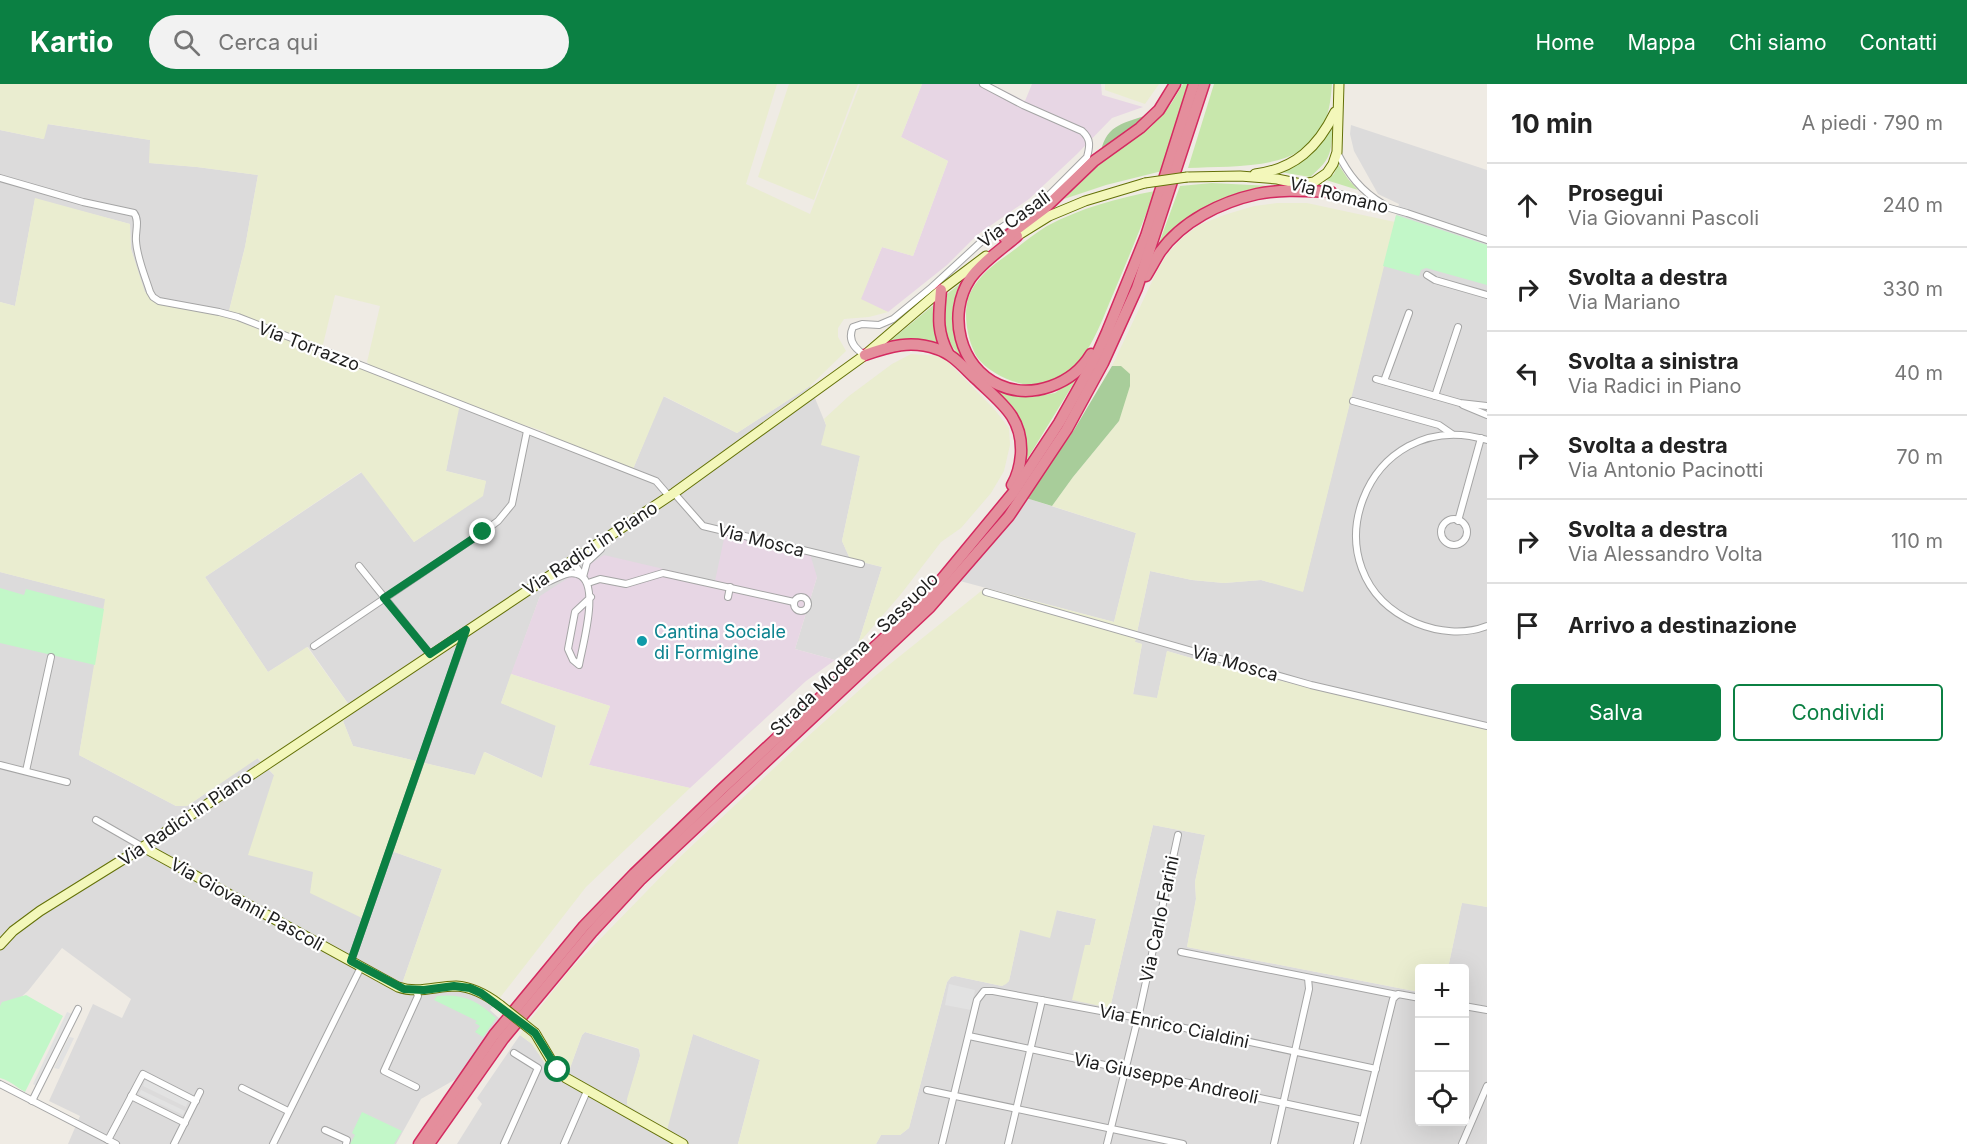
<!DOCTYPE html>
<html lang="it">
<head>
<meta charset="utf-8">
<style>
  :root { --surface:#fff; --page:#f2f2f2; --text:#222; --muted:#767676; --line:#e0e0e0; --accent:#0b8043 }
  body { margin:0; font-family:Inter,sans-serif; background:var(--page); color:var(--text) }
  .controls { position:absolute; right:18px; bottom:18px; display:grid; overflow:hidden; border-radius:6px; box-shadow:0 6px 24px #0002 }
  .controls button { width:54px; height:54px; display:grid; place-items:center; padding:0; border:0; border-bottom:2px solid var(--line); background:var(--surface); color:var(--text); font:30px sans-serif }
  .stop { position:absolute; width:18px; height:18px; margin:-14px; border:4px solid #0b8043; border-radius:50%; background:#fff }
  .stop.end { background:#0b8043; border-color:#fff; box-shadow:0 2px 6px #0008 }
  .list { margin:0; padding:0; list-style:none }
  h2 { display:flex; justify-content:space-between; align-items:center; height:78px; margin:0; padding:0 24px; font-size:26px }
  h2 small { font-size:20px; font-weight:400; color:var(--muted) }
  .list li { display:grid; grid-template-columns:39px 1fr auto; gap:18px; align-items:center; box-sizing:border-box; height:84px; padding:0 24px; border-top:2px solid var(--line) }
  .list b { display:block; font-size:22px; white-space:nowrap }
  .list p { margin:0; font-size:20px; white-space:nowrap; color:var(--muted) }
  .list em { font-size:20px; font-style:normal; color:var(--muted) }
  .actions { display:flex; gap:12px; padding:18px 24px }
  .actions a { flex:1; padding:14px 0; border:2px solid var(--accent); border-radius:6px; text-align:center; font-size:21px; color:var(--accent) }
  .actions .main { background:var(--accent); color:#fff }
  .icon { flex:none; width:33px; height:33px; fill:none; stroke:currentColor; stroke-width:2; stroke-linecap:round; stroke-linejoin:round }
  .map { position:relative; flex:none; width:1487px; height:1060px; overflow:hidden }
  header { display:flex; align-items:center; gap:36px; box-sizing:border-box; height:84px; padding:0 30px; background:var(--accent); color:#fff }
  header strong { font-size:28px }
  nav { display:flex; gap:33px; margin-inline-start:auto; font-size:21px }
  .search { width:420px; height:54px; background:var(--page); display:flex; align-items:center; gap:15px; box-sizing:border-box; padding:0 21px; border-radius:33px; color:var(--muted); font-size:22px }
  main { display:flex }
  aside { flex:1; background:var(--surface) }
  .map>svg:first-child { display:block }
  .residential { fill:#dcdbdb }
  .industrial { fill:#e7d6e4 }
  .farmland { fill:#eaedd0; fill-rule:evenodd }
  .grass { fill:#c8e7ac }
  .forest { fill:#a8cd9a }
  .park { fill:#c2f7c8 }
  .parking { fill:#e2e2e2 }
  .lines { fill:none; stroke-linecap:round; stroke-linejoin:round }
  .street-casing { stroke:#a5a5a5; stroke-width:8 }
  .secondary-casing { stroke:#647108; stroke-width:11 }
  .highway-casing { stroke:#d42a60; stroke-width:13 }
  .street { stroke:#fff; stroke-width:6 }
  .secondary { stroke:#f3f7ba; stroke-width:9 }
  .highway { stroke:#e48e9c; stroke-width:10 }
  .secondary-bridge-casing { stroke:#647108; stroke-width:11; stroke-linecap:butt }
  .secondary-bridge { stroke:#f3f7ba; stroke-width:9 }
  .route { stroke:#0b8043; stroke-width:8 }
  .culture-dot { fill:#0f9aa8; stroke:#fff; stroke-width:2 }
  .labels { text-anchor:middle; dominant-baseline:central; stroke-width:4.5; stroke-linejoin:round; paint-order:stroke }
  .street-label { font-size:18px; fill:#1e1e1e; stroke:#fff }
  .culture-label { font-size:18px; fill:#0d838f; stroke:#fff; text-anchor:start }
</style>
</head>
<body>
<header>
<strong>Kartio</strong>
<div class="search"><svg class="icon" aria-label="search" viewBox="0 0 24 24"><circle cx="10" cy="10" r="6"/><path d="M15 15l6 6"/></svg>Cerca qui</div>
<nav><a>Home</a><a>Mappa</a><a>Chi siamo</a><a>Contatti</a></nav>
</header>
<main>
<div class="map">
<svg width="1487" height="1060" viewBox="0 0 1487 1060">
  <rect width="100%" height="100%" fill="#efebe4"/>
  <g class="residential">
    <path d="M47 40 151 56 150 79 197 83 258 91 245 163 229 227 162 216 144 208 131 165 130 140 35 115 15 222 0 218V46L43 55Z"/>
    <path d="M1351 41 1487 86V646L1219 582 1167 567 1157 615 1133 611 1142 560 1135 558 1150 487 1192 496 1224 499 1261 496 1303 507 1399 120 1378 110 1354 67 1350 50Z"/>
    <path d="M810 302 826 341 860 372 842 457 850 475 882 483 858 560 835 576 795 565 817 493 715 497 540 512 501 619 556 641 542 694 485 668 475 691 353 662 343 637 354 628 308 563 268 588 205 493 362 388 414 458 482 412 486 397 446 387 459 319 631 390 663 312 737 349Z"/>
    <path d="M1026 414 1136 449 1114 538 960 497Z"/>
    <path d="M0 488 106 515 79 671 176 722H187L257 674 274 691 314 788 363 833 386 765 442 785 402 900 418 902 456 897 475 901 499 915 490 926 500 935 456 995 421 1015 396 1060H68L80 1032 49 1017 93 920 122 934 131 915 62 864 28 907 12 921 0 924Z"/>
    <path d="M1153 741 1205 751 1195 798 1196 815 1187 863 1419 908 1420 1038H1464V884H1448L1462 818 1487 823V1060H876L881 1051 885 1050 900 1051 909 1044 947 898 951 893 955 892 1002 902 1009 897 1020 846 1056 826 1096 835 1090 862 1085 861 1110 924Z"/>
    <path d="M585 948 639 965 640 972 627 1018 666 1045 693 950 760 976 738 1060H457L482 1020 477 1014 520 951 532 960 551 988 570 984 582 951Z"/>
  </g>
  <g class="industrial">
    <path d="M922 0H991L1025 17 1032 0H1101L1102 11 1143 23 1112 34 1077 70 1029 115 977 151 947 181 888 228 860 216 882 163 913 172 948 77 901 53Z"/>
    <path d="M725 450 810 470 817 493 795 565 835 576 806 597 690 704 589 681 610 622 511 590 540 512 604 471 715 497Z"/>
  </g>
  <g class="farmland">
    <path d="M0 0H777L746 100 810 130 860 0H922L901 53 948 77 913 172 882 163 861 215 888 228 869 233 844 235 838 244V253L846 267 810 302 737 349 664 312 633 385 545 355 546 348 460 320 446 387 486 397 483 412 414 458 361 388 205 493 268 588 307 563 354 628 343 637 353 662 475 691 484 668 542 694 556 642 501 619 511 590 610 622 589 681 690 704 586 803 499 915 475 901 456 897 418 902 402 900 442 785 386 765 362 834 310 809 313 788 248 771 274 691 258 674 187 722H176L79 671 105 515 0 488V218L15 222 35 114 130 140 131 165 145 208 162 216 229 227 245 163 258 91 197 83 149 79 150 56 48 40 44 55 0 46ZM335 211 380 222 367 278 378 289 320 273Z"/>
    <path d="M789 0H858L814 116 758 93Z"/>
    <path d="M1105 0H1159L1145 20 1105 6Z"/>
    <path d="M1277 119H1307L1395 138 1303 508 1261 496 1224 499 1192 496 1150 487 1135 558 1142 560 1133 610 1157 614 1167 567 1219 582 1487 646V823L1462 819 1448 884H1420L1419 908 1187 863 1196 815 1195 798 1205 751 1153 741 1110 924 1072 916 1085 861H1090L1096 835 1057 826 1050 854 1020 846 1009 897 1006 900 1002 902 955 892 951 893 947 898 909 1044 900 1051H881L876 1060H738L760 976 693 950 667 1046 627 1021V1015L640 972V968L638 964 585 948 582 951 569 987 563 989 551 988 532 960 520 951 530 936 569 887 681 772 805 655 875 592 985 504 1114 538 1136 449 1052 422 1073 393 1119 337 1121 282H1112L1157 187 1168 169 1182 154 1199 141 1224 131 1254 122Z"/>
    <path d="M911 270 942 272 995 326 1009 344 1010 361 1004 387 991 409 961 444 941 458 901 510 858 560 882 483 850 475 842 457 860 372 821 361 826 341 824 335 849 312 892 280Z"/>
  </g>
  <g class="grass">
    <path d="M1183 0H1189L1162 87 1106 101 1064 115 1100 80 1151 43 1171 20Z"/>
    <path d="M1214 0H1332C1331 12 1330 25 1325 37 1320 47 1308 63 1298 68 1269 85 1221 82 1188 84Z"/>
    <path d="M1332 45C1332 69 1330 76 1310 93L1280 88C1305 76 1316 67 1332 45Z"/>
    <path d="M1338 80 1348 95 1358 106 1326 96 1334 90Z"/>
    <path d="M1212 99 1274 102C1243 108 1215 115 1189 133 1178 141 1168 153 1158 162L1180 102Z"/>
    <path d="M1155 107C1142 141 1128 175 1114 208 1102 236 1092 267 1070 287 1059 297 1037 303 1023 300 1007 297 986 286 977 273 968 258 963 232 968 215 975 194 993 181 1010 169 1022 160 1034 150 1047 142 1081 124 1117 114 1155 107Z"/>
    <path d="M966 195 956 229 974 285C946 261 939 247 947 210Z"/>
    <path d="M936 219 940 260 926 256 890 257Z"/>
    <path d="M1077 294 1026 377C1025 339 1022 335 998 307L1032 313 1055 309Z"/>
  </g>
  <g class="forest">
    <path d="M1147 31 1101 67C1107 40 1125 39 1147 31Z"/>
    <path d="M1112 282H1121L1130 290V302L1119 337 1073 393 1052 422 1026 414 1074 346Z"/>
  </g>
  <g class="park">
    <path d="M1396 131 1487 161V201L1426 184 1421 186 1419 192 1383 182Z"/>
    <path d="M0 504 24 511 26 505 104 525 95 581 0 559Z"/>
    <path d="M26 911 63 932 25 1008C16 1003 11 997 0 994V922L2 918Z"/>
    <path d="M437 912C462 909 479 917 496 934L483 953 475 948 480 942 475 939 477 937 434 916Z"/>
    <path d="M362 1028 402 1047 394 1060H350L355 1051 352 1049Z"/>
  </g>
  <g class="parking">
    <path d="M949 900 975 906 971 926 945 921Z"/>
    <path d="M67 928 72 930 37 1002 33 1000Z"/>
    <path d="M69 953 74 954 59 985 54 984Z"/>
    <path d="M145 996 188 1017 186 1023 143 1002Z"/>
    <path d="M141 1006 185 1027 183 1031 139 1010Z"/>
  </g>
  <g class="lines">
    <g class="street-casing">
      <g id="street">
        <path d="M1337 68C1348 90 1361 107 1383 120"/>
        <path d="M0 94 83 118 134 129C140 137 135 148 136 157 137 174 145 192 150 208L153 213 159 217 219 228 238 233 656 397 669 412"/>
        <path d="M1330 107 1407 129 1487 156"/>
        <path d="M1427 191 1435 196 1487 211"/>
        <path d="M865 271C855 265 847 256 853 243L862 240 879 241 893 235 932 203 982 157 1049 111 1087 73C1090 62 1091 55 1082 47L1023 21 983 0"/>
        <path d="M1376 295 1460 319 1487 322"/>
        <path d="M1384 297 1409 229"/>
        <path d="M1435 312 1458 243"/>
        <path d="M1353 317 1439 341 1452 350"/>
        <path d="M1463 321 1487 331"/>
        <path d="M1487 356C1365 319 1302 490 1416 539 1438 548 1464 551 1487 542"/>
        <path d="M674 409 703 442 861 480"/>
        <circle cx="1454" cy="448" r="13"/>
        <path d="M1458 437 1481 354"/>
        <path d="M573 478 583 493 587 478 601 465 605 456"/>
        <path d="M359 482 430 570"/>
        <path d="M588 499 600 495 626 500 663 489 794 518"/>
        <path d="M537 501C551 500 563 486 577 490 602 496 582 563 579 581L573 576 568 565 575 528 591 513"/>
        <path d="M986 508 1311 601 1487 642"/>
        <path d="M728 513 730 503"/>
        <circle cx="801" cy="520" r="7"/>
        <path d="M314 562 483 448 498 437 512 420 527 347"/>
        <path d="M0 681 67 698"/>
        <path d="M26 687 51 573"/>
        <path d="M96 736 143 763"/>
        <path d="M1181 868 1397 911"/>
        <path d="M351 877 465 550"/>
        <path d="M416 907 418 912 384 987 416 1003"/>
        <path d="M1464 922 1487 926"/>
        <path d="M969 952 1363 1036"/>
        <path d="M0 1000 116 1060"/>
        <path d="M242 1004 288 1027"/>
        <path d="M927 1006 1183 1060"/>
        <path d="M131 1012 185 1039"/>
        <path d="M32 1017 78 925"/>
        <path d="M325 1046 347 1056 346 1060"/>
        <path d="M108 1056 143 990 196 1017"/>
        <path d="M174 1060 200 1008"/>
        <path d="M273 1060 361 883"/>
        <path d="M504 1060 538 984 514 969"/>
        <path d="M564 1060 587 1007"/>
        <path d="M942 1060 977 916 984 907H993L1138 934 1376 985"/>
        <path d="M1008 1060 1042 916"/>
        <path d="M1107 1060 1138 934 1178 751"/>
        <path d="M1274 1060 1309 905 1308 894"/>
        <path d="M1357 1060 1393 915 1398 910 1420 914"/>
        <path d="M1462 1060 1487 1002"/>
      </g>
    </g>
    <g class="secondary-casing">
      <g id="secondary">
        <path d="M1255 90C1295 85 1318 63 1335 28"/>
        <path d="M1187 93 1240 92 1277 95 1301 100 1314 98 1327 89 1333 80 1337 68 1339 0"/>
        <path d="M1012 155 1049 132 1085 117 1145 99"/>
        <path d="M143 763 398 903C418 910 436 902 456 902 473 903 487 911 500 921"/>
        <path d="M0 861 13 847 40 827 143 763 674 409 865 271 941 206 986 172"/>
        <path d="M535 949 551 976 566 994 683 1060"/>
      </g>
    </g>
    <g class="highway-casing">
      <g id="highway">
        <path d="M1017 152C1002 165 981 179 970 195 947 230 959 283 999 301 1032 316 1073 300 1091 270"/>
        <path d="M1005 154 1045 124 1094 77 1140 44 1159 26 1175 0"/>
        <path d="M1146 192C1151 184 1155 176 1160 168 1182 137 1221 118 1257 110 1281 105 1307 107 1331 108"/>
        <path d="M941 206C939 231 936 246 948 269"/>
        <path d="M865 271C890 262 911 256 937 265 953 270 964 284 976 295 1001 319 1023 333 1021 370 1020 382 1018 391 1012 401"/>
        <path d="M419 1060 494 951 584 842 634 790 722 705 923 518 1013 409 1059 339 1095 275 1107 248 1146 152 1194 0"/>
        <path d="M429 1060 503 955 592 848 640 796 930 523 1009 432 1067 345 1103 279 1137 204 1204 0"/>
      </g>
    </g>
    <use href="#street" class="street"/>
    <use href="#secondary" class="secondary"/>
    <use href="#highway" class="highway"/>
    <g class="secondary-bridge-casing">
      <g id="secondary-bridge">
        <path d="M1145 99 1187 93"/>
        <path d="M500 921 535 949"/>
      </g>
    </g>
    <use href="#secondary-bridge" class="secondary-bridge"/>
  </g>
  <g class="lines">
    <path class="route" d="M483 448 384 514 430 570 466 546 351 877 404 905 424 906 454 902 470 904 481 909 535 949 558 986"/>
  </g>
  <circle class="culture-dot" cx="642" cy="557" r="6"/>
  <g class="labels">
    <g class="street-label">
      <text transform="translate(1339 111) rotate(14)">Via Romano</text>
      <text transform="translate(1014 135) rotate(-36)">Via Casali</text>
      <text transform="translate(309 262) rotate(21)">Via Torrazzo</text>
      <text transform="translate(761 456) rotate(14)">Via Mosca</text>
      <text transform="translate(590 464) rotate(-33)">Via Radici in Piano</text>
      <text transform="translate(854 570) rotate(-44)">Strada Modena - Sassuolo</text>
      <text transform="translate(1235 579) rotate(16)">Via Mosca</text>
      <text transform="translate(185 734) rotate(-34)">Via Radici in Piano</text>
      <text transform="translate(247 820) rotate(29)">Via Giovanni Pascoli</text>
      <text transform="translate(1159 835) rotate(-78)">Via Carlo Farini</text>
      <text transform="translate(1174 942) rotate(12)">Via Enrico Cialdini</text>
      <text transform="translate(1166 994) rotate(12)">Via Giuseppe Andreoli</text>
    </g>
    <g class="culture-label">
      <text x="654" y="547">Cantina Sociale<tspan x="654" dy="21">di Formigine</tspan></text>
    </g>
  </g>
</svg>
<div class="controls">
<button>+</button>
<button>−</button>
<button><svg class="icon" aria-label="locate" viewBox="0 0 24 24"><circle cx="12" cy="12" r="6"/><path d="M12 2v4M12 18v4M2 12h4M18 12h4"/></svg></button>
</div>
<div class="stop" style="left:558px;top:986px"></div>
<div class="stop end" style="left:483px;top:448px"></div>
</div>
<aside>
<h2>10 min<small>A piedi · 790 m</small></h2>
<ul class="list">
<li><svg class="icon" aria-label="ahead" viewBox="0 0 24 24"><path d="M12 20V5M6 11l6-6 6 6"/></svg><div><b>Prosegui</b><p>Via Giovanni Pascoli</p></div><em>240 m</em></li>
<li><svg class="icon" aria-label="right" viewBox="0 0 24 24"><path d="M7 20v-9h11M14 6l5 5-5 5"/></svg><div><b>Svolta a destra</b><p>Via Mariano</p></div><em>330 m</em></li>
<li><svg class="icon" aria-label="left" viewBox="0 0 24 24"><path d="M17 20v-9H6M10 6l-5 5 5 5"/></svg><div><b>Svolta a sinistra</b><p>Via Radici in Piano</p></div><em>40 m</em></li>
<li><svg class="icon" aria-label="right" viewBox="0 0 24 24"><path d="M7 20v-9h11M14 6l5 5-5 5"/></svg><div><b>Svolta a destra</b><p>Via Antonio Pacinotti</p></div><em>70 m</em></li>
<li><svg class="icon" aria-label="right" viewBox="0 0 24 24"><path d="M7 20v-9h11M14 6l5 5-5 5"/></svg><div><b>Svolta a destra</b><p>Via Alessandro Volta</p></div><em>110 m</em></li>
<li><svg class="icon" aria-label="arrive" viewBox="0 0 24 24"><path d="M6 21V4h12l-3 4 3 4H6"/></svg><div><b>Arrivo a destinazione</b></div></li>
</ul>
<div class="actions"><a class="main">Salva</a><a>Condividi</a></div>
</aside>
</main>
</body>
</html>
